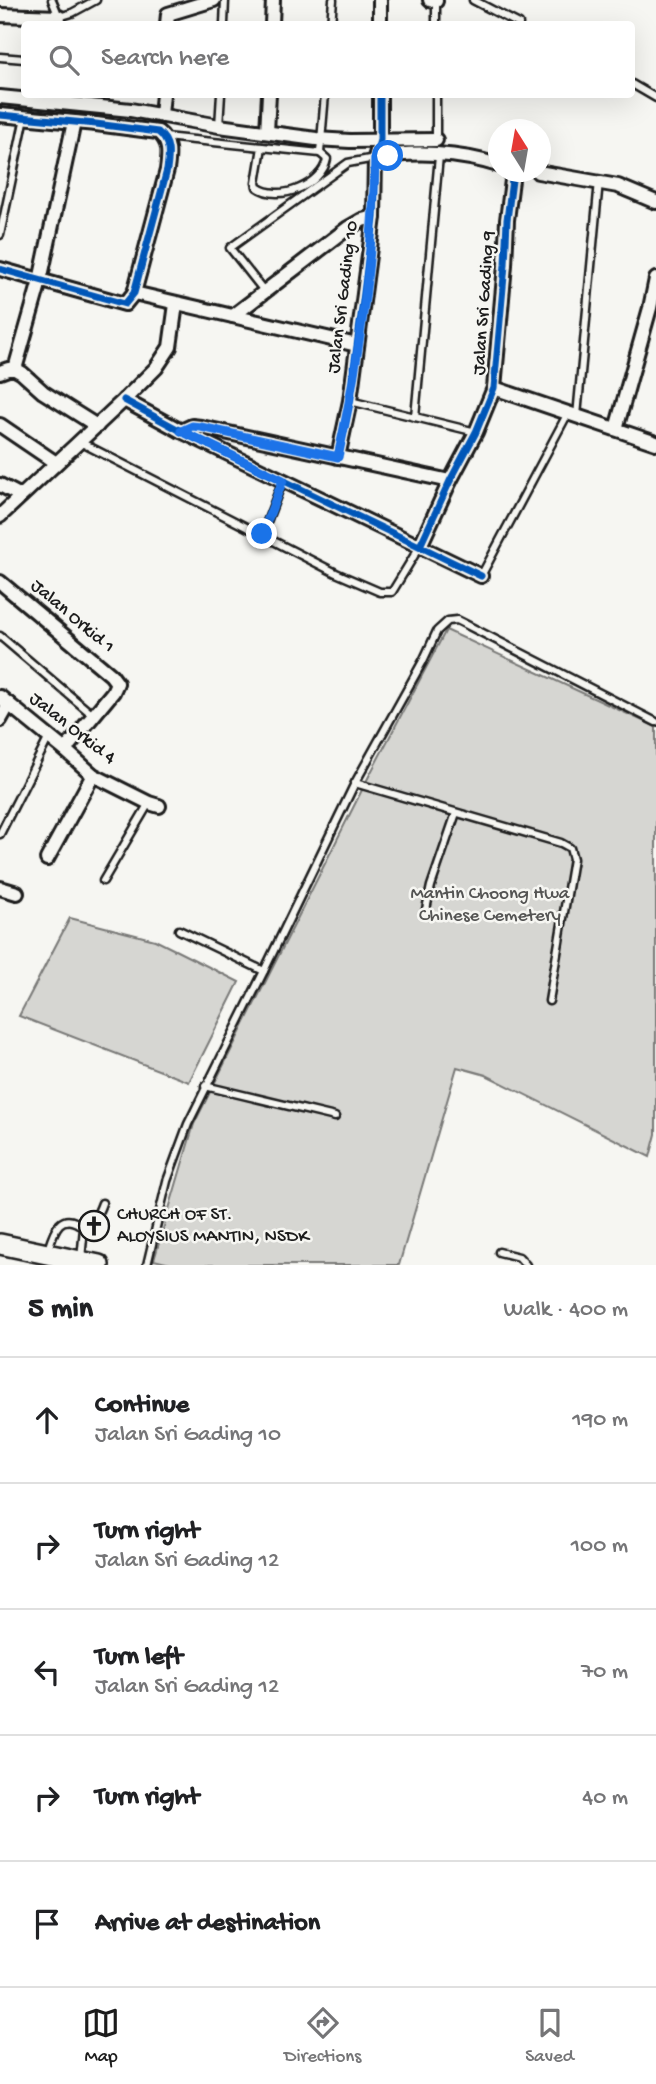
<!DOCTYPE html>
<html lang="en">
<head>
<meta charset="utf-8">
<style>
  :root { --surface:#fff; --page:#f2f2f2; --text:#202124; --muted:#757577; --line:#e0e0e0; --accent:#1c1c1c }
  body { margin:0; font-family:"Gochi Hand",sans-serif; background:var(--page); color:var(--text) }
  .compass { position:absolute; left:488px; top:119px; width:63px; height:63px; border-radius:50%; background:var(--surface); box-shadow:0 7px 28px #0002; rotate:349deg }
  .stop { position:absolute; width:21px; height:21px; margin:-16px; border:5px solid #1a73e8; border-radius:50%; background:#fff }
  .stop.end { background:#1a73e8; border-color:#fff; box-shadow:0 2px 7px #0008 }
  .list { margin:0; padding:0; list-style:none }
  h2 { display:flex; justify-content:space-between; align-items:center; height:91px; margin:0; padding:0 28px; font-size:30px }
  h2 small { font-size:23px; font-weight:400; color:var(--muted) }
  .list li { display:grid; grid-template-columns:46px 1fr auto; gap:21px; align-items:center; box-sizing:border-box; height:126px; padding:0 28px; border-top:2px solid var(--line) }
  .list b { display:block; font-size:26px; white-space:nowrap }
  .list p { margin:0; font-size:23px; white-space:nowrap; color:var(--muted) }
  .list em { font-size:23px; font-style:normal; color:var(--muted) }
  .icon { flex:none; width:38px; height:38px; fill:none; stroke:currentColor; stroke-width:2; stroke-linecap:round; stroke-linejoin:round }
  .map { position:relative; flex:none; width:656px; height:1265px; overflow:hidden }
  .search { position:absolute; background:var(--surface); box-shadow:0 7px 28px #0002; left:21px; right:21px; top:21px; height:77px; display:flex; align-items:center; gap:18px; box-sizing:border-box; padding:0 24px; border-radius:7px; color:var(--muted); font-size:26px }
  .sheet { height:721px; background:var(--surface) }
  nav { display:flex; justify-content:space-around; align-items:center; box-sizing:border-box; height:98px; border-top:2px solid var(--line); background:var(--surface); font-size:19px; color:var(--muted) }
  nav a { display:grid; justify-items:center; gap:4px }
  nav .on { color:var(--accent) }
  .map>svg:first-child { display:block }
  .green { fill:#d6d6d2; stroke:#797977; stroke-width:2 }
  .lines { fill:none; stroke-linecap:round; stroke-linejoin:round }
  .lane-casing { stroke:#1c1c1c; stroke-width:11 }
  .street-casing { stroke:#1c1c1c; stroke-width:18 }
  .primary-casing { stroke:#1c1c1c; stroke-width:24 }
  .lane { stroke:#f6f6f2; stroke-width:6 }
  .street { stroke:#f6f6f2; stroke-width:12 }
  .primary { stroke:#f6f6f2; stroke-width:19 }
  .cycleway-casing { stroke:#f6f6f2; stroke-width:11 }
  .cycleway { stroke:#0057b8; stroke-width:7 }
  .route { stroke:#1a73e8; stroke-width:9 }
  .labels { text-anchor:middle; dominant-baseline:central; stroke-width:5; stroke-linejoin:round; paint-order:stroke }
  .street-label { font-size:19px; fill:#1c1c1c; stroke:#f6f6f2 }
  .park-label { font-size:19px; fill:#545453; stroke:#f6f6f2 }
  .poi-label { font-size:19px; fill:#1c1c1c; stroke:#f6f6f2; text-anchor:start }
</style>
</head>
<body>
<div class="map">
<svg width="656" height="1265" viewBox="0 0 656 1265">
  <rect width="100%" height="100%" fill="#f6f6f2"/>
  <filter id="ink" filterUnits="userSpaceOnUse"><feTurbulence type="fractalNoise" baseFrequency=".0143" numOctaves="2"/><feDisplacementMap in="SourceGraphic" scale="14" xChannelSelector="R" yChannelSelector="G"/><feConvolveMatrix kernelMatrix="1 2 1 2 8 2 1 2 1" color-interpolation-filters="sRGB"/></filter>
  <g filter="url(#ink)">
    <g class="green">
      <path d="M446 630 656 727V1134L650 1157 486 1075 457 1067 399 1265H174L154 1260 194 1124 369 776Z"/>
      <path d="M70 918 155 940 239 982 189 1082 19 1016Z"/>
    </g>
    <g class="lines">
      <g class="lane-casing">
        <g id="lane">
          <path d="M52 0 62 24"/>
          <path d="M473 0 519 24"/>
          <path d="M436 1V24"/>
          <path d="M59 17 72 13 96 0"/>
          <path d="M224 24 225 0"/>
          <path d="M331 24 333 0"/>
          <path d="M0 57 24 59"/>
          <path d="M632 84 656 98"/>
          <path d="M436 94V140"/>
          <path d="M219 126 221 94"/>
          <path d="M165 137 320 153 325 94"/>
          <path d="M262 147 256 183 257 187C279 203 322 185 327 159L320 153"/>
          <path d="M0 235 25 117"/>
          <path d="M264 291 230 248 348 163 375 158"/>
          <path d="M350 401 476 432"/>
          <path d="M577 416 599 181"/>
          <path d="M415 417 439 156"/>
          <path d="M80 442 336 573 380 592H392L420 546"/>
          <path d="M262 535 283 480"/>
          <path d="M481 576 568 413"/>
          <path d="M0 636 94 716"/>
          <path d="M355 783 561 843 570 848 573 859 549 1001"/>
          <path d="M0 834 49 737"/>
          <path d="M103 881 149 803"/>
          <path d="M425 914 431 886 456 813"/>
          <path d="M179 930 264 971"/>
          <path d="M205 1086 335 1117"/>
          <path d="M499 1252 519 1257 526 1265"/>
          <path d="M47 1253C53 1234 59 1207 84 1228 94 1222 98 1214 102 1203"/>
          <path d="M81 1259 84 1228"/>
          <path d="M147 1265 167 1181 188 1124 264 971 355 783 423 661 437 631 448 621 457 620 465 624 656 722"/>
        </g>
      </g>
      <g class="street-casing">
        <g id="street">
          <path d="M430 0 436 1"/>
          <path d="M0 15 59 17"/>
          <path d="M167 24 168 14 214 0"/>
          <path d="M272 24 273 0"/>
          <path d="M380 24V0"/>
          <path d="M0 97 131 110 219 126 316 139 350 141 436 140"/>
          <path d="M0 115 96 124 158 132C171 142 169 155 167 170L134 293 125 304 0 269"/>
          <path d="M161 115 163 94"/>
          <path d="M267 132 269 94"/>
          <path d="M375 158C414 150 460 153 498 165"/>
          <path d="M538 172 618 186 656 202"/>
          <path d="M134 293 357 345"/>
          <path d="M233 316 348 228 362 220 374 217"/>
          <path d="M15 369 40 281 74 122"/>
          <path d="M15 369 22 373 43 392 97 426"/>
          <path d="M0 372 8 369H15"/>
          <path d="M494 388 656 443"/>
          <path d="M124 400 181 431 481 576"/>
          <path d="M0 425 56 463"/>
          <path d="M616 429 650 308 656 279"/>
          <path d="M181 431 192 426 201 427 450 481"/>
          <path d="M338 457 350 401 374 217 375 158 380 140V94"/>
          <path d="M0 485 21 496"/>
          <path d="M0 516 124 400 156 368 170 347 176 304"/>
          <path d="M420 546 450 481 476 432 494 388 505 265 507 220 513 172"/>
          <path d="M0 582 111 675 117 683 113 692 65 750"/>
          <path d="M0 697 65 750 93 775 149 803 159 806"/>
          <path d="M0 720 9 704"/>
          <path d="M47 859 93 775"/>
          <path d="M0 888 17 893"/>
        </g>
      </g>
      <g class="primary-casing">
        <path id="primary" d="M0 1244 99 1265"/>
      </g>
      <use href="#lane" class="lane"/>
      <use href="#street" class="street"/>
      <use href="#primary" class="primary"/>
      <g class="cycleway-casing">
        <g id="cycleway">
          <path d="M0 115 96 124 158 132C171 142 169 155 167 170L134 293 125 304 0 269"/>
          <path d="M124 400 181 431 481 576"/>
          <path d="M338 457 350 401 374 217 375 158 380 140V94"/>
          <path d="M420 546 450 481 476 432 494 388 505 265 507 220 513 172"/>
        </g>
      </g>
      <use href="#cycleway" class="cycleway"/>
    </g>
  </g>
  <g class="lines" filter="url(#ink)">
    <path class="route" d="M262 534 283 480 181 431 192 426 201 427 338 457C359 360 373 258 375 158L388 156"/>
  </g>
  <defs>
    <g id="church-ring" transform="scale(1.575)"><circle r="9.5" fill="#f6f6f2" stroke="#1c1c1c" stroke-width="1.5"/><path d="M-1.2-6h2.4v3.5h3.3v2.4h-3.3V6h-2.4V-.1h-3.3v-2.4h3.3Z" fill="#1c1c1c"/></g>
  </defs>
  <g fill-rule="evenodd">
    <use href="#church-ring" x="94" y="1226"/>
  </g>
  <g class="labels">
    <g class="street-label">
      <text transform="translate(344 297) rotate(-83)">Jalan Sri Gading 10</text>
      <text transform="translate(485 303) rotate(-86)">Jalan Sri Gading 9</text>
      <text transform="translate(72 617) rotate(40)">Jalan Orkid 1</text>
      <text transform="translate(72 729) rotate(38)">Jalan Orkid 4</text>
    </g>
    <g class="park-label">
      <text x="490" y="894">Mantin Choong Hwa<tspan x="490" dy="22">Chinese Cemetery</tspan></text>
    </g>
    <g class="poi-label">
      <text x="117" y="1215">CHURCH OF ST.<tspan x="117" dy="22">ALOYSIUS MANTIN, NSDK</tspan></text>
    </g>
  </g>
</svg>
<svg class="compass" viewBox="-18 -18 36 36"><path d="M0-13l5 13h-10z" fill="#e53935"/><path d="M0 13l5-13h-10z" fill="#757577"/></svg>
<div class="stop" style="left:388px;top:156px"></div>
<div class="stop end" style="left:262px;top:534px"></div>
<div class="search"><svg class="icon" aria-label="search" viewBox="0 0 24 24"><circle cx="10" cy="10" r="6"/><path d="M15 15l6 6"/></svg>Search here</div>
</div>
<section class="sheet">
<h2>5 min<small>Walk · 400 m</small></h2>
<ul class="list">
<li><svg class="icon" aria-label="ahead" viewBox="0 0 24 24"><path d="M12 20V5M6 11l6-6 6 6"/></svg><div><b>Continue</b><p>Jalan Sri Gading 10</p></div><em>190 m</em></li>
<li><svg class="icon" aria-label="right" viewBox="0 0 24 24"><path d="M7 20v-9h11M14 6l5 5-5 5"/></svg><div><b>Turn right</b><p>Jalan Sri Gading 12</p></div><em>100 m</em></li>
<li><svg class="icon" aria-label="left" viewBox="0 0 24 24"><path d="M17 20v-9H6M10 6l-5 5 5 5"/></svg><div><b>Turn left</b><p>Jalan Sri Gading 12</p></div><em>70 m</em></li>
<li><svg class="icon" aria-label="right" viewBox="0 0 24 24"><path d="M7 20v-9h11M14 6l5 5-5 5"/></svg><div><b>Turn right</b></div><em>40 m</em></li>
<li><svg class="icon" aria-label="arrive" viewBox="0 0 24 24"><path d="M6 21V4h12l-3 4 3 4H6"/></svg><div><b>Arrive at destination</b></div></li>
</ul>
</section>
<nav>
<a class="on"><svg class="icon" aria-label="map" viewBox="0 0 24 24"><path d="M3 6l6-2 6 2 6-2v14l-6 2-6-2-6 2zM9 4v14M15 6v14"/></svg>Map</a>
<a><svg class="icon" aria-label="directions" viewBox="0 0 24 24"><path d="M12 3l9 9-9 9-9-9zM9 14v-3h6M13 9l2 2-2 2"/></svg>Directions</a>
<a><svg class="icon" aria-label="saved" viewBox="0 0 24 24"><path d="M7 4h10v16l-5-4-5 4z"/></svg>Saved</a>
</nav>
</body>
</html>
